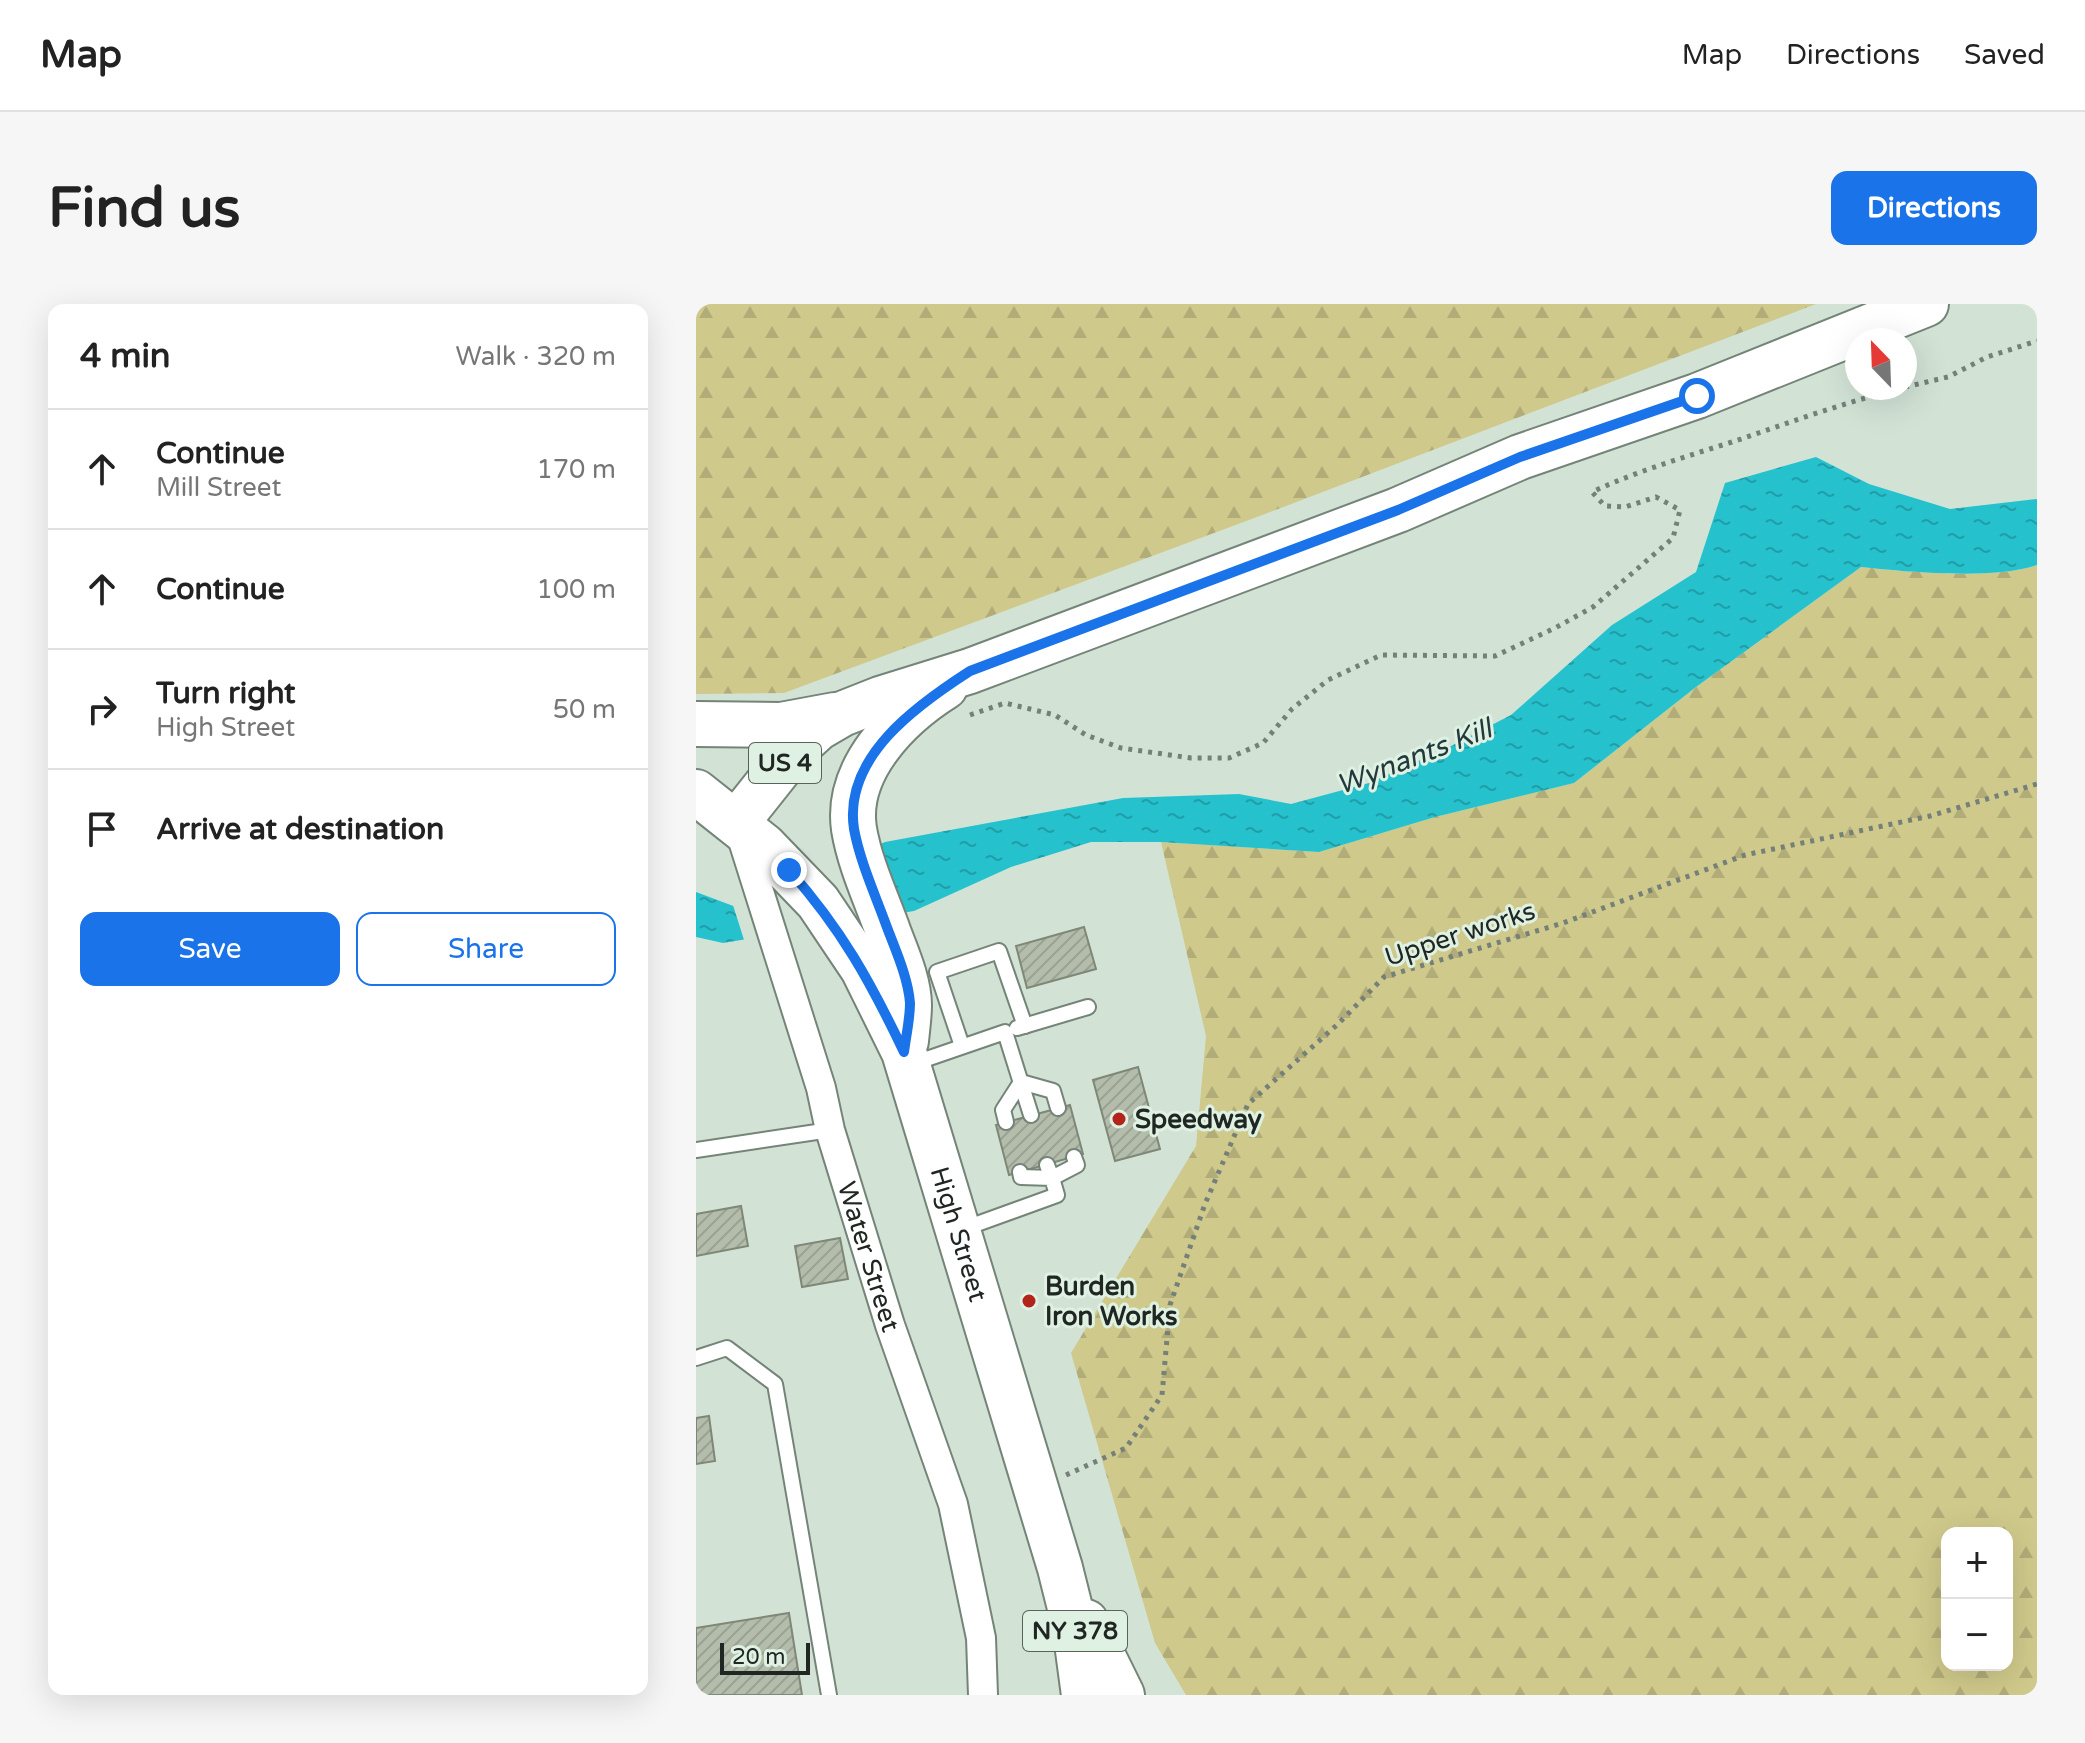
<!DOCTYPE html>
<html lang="en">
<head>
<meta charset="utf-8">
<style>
  :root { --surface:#fff; --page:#f6f6f6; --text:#222; --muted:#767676; --line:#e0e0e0; --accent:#1a73e8 }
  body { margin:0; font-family:"Varela Round",sans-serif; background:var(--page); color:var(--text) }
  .controls { position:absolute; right:24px; bottom:24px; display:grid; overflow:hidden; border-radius:16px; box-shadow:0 8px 32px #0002 }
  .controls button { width:72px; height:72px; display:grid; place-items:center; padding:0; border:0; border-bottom:2px solid var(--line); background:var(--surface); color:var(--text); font:40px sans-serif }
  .compass { position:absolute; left:1149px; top:24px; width:72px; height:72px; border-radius:50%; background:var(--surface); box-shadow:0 8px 32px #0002; rotate:337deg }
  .scale { position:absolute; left:24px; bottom:20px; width:90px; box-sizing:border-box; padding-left:8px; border:4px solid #202622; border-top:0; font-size:22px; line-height:28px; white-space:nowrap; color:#202622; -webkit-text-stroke:6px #dff1e3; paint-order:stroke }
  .stop { position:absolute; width:24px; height:24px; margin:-18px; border:6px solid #1a73e8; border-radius:50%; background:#fff }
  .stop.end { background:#1a73e8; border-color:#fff; box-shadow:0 2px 8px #0008 }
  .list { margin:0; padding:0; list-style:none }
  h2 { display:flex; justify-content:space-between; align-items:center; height:104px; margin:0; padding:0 32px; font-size:34px }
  h2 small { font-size:26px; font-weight:400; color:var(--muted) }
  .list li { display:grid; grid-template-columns:52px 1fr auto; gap:24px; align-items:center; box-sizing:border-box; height:120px; padding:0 32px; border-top:2px solid var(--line) }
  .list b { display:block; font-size:30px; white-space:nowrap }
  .list p { margin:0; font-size:26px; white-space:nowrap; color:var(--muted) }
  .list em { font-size:26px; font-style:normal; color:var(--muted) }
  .actions { display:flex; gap:16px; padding:24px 32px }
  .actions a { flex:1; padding:18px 0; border:2px solid var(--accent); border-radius:16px; text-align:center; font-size:28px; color:var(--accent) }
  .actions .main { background:var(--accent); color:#fff }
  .icon { flex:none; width:44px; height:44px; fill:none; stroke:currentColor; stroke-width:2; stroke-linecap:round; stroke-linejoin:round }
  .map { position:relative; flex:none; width:1341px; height:1391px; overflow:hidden; border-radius:16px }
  header { display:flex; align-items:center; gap:48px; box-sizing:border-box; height:112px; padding:0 40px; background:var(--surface); border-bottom:2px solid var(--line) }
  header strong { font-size:38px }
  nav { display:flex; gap:44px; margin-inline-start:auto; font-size:28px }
  .intro { display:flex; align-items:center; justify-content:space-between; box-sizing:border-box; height:192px; padding:0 48px }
  h1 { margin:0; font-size:56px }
  .button { padding:20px 36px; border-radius:16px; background:var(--accent); color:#fff; font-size:28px; font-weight:700 }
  main { display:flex; gap:48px; padding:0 48px }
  aside { flex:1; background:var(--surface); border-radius:16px; box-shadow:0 8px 32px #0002 }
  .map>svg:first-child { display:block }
  .forest { fill:url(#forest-firs); fill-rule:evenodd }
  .water { fill:url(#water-ripples) }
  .pier { fill:#d2e3d6 }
  .building { fill:url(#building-hatch); stroke:#7f8777; stroke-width:2 }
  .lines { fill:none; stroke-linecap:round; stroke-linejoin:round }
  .service-casing { stroke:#748478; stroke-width:18 }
  .minor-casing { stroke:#748478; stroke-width:32 }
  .primary-casing { stroke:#748478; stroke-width:48 }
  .path { stroke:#758078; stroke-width:5; stroke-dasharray:4 6; stroke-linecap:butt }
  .service { stroke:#fff; stroke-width:14 }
  .minor { stroke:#fff; stroke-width:28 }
  .primary { stroke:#fff; stroke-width:44 }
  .route { stroke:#1a73e8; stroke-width:10 }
  .poi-dot { fill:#b3241b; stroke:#dff1e3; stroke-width:3 }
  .labels { text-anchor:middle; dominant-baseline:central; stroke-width:6; stroke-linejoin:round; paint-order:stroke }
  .shield { fill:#dff1e3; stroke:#59635c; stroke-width:2 }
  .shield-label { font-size:24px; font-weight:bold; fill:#202622 }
  .street-label { font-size:26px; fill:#202622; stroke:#dff1e3 }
  .poi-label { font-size:26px; font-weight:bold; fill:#202622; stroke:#dff1e3; text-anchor:start }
  .water-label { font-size:28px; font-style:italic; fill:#223a3c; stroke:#dff1e3 }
</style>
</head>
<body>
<header>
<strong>Map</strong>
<nav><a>Map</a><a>Directions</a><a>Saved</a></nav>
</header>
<div class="intro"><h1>Find us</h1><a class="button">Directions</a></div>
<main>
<aside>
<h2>4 min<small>Walk · 320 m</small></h2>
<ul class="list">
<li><svg class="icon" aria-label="ahead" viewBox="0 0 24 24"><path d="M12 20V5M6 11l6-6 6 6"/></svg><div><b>Continue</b><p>Mill Street</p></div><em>170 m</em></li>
<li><svg class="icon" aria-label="ahead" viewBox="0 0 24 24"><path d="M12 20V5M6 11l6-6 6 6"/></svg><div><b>Continue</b></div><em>100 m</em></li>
<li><svg class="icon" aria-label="right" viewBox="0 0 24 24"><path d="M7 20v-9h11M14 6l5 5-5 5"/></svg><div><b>Turn right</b><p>High Street</p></div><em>50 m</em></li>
<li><svg class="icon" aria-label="arrive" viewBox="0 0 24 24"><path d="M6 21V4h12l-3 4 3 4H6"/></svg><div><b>Arrive at destination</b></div></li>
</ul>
<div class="actions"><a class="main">Save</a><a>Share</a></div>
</aside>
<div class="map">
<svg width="1341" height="1391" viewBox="0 0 1341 1391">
  <defs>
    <pattern id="forest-firs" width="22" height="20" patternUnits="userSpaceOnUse" patternTransform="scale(2)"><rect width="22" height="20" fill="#cfc98b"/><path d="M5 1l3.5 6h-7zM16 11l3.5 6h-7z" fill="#b1ac78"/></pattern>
    <pattern id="water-ripples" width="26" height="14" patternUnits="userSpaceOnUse" patternTransform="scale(2)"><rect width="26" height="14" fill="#25c2ce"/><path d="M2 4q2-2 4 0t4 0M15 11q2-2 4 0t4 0" fill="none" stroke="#209da7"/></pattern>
    <pattern id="building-hatch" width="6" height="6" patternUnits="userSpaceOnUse" patternTransform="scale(2)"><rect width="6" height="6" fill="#b4bdab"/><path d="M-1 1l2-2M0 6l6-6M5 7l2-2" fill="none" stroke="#9aa293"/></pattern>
  </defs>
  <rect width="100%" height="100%" fill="#d2e3d6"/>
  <g class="forest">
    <path d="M0 0H1120L569 210 88 389 0 390Z"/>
    <path d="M1341 261V1391H490L459 1339 375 1049 500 842 510 732 465 538 623 548 739 513 878 479 1000 383 1165 263C1212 268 1298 276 1341 261ZM1251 1229H1311V1361H1251Z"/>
  </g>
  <path class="water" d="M1120 153 1173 180 1254 205 1341 195V261C1298 276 1212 268 1165 263L1000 383 878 479 739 513 623 548 465 538H395L315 563 218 607 27 639 0 633V588L40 603 189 538 427 494 543 490 595 500 673 479 751 444 815 411 916 321 1000 268 1029 179Z"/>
  <path class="pier" d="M180 538 206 613 49 639 36 598 40 599Z"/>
  <g class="building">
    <path d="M388 623 400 665 331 684 320 642Z"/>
    <path d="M442 763 464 845 419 857 397 776Z"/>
    <path d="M374 801 387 850 313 871 300 821Z"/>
    <path d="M45 902 52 942 0 952V910Z"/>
    <path d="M144 934 152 975 106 983 99 942Z"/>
    <path d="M13 1112 19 1157 0 1160V1114Z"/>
    <path d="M93 1309 106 1391H0V1324Z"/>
  </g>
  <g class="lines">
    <g class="service-casing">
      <g id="service">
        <path d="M321 724 392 703"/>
        <path d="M266 742 241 668 303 647 329 722"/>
        <path d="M216 760 309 728 335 811"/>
        <path d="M310 818 307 806 325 778 357 787 362 804"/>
        <path d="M0 846 134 826"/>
        <path d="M351 861 356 874 381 861 378 853"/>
        <path d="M267 925 361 891 356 874 325 873 324 868"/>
        <path d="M0 1054 31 1044 79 1080 133 1391"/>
      </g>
    </g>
    <g class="minor-casing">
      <g id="minor">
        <path id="s1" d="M43 524 125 784 134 826 194 1021 257 1200 285 1334 287 1391"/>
      </g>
    </g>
    <g class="primary-casing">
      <g id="primary">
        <path d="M0 420 85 421 139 411"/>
        <path id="s2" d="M0 488 68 542 122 598 167 665 208 748 364 1264 379 1324 388 1391"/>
        <path d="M41 518 99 445 122 424 146 410 184 395 274 367 702 206 824 153 1001 92 1230 0"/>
        <path d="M210 737C211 725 213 713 213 701 213 678 201 651 193 630 181 596 164 561 158 525 149 465 203 412 249 383"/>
        <path d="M390 1318 426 1391"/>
      </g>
    </g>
    <g class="path">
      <path d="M1209 83 1252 73 1291 53 1341 37"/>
      <path d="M274 411 309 399 359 411 390 431 425 444 495 454H533L567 439 596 405 632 376 685 351 799 352 859 324 897 303 977 234 984 206 960 193 929 203 909 202 896 188C941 167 989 153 1036 138 1092 119 1149 98 1207 84"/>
      <path d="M370 1171 430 1144 466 1091 474 1001 509 900 552 800 642 720 688 673 867 619 1049 551 1234 512 1341 480"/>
    </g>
    <use href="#service" class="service"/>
    <use href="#minor" class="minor"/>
    <use href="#primary" class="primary"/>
  </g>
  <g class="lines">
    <path class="route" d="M93 566C146 626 174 677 208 748 210 732 214 715 214 699 212 672 198 643 189 618 178 588 164 557 158 525 147 453 221 401 274 367L702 206 824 153 1001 92"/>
  </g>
  <g class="poi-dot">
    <circle cx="423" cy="815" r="8"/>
    <circle cx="333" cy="997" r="8"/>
  </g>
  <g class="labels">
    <g class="shield">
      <rect x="53" y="439" width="72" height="40" rx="6"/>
      <rect x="327" y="1307" width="104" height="40" rx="6"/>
    </g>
    <g class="shield-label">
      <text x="89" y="459">US 4</text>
      <text x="379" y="1327">NY 378</text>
    </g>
    <g class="street-label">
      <text transform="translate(764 630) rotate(-18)">Upper works</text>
      <text stroke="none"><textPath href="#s2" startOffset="528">High Street</textPath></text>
      <text stroke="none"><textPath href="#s1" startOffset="448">Water Street</textPath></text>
    </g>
    <g class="poi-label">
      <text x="439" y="815">Speedway</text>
      <text x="349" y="982">Burden<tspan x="349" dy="30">Iron Works</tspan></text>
    </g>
    <g class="water-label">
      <text transform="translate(718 453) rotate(-21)">Wynants Kill</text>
    </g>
  </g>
</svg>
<div class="controls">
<button>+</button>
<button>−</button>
</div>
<svg class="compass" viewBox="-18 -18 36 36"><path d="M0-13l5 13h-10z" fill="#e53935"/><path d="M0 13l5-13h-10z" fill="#767676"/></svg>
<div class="scale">20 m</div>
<div class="stop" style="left:1001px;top:92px"></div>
<div class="stop end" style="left:93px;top:566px"></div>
</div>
</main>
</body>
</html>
